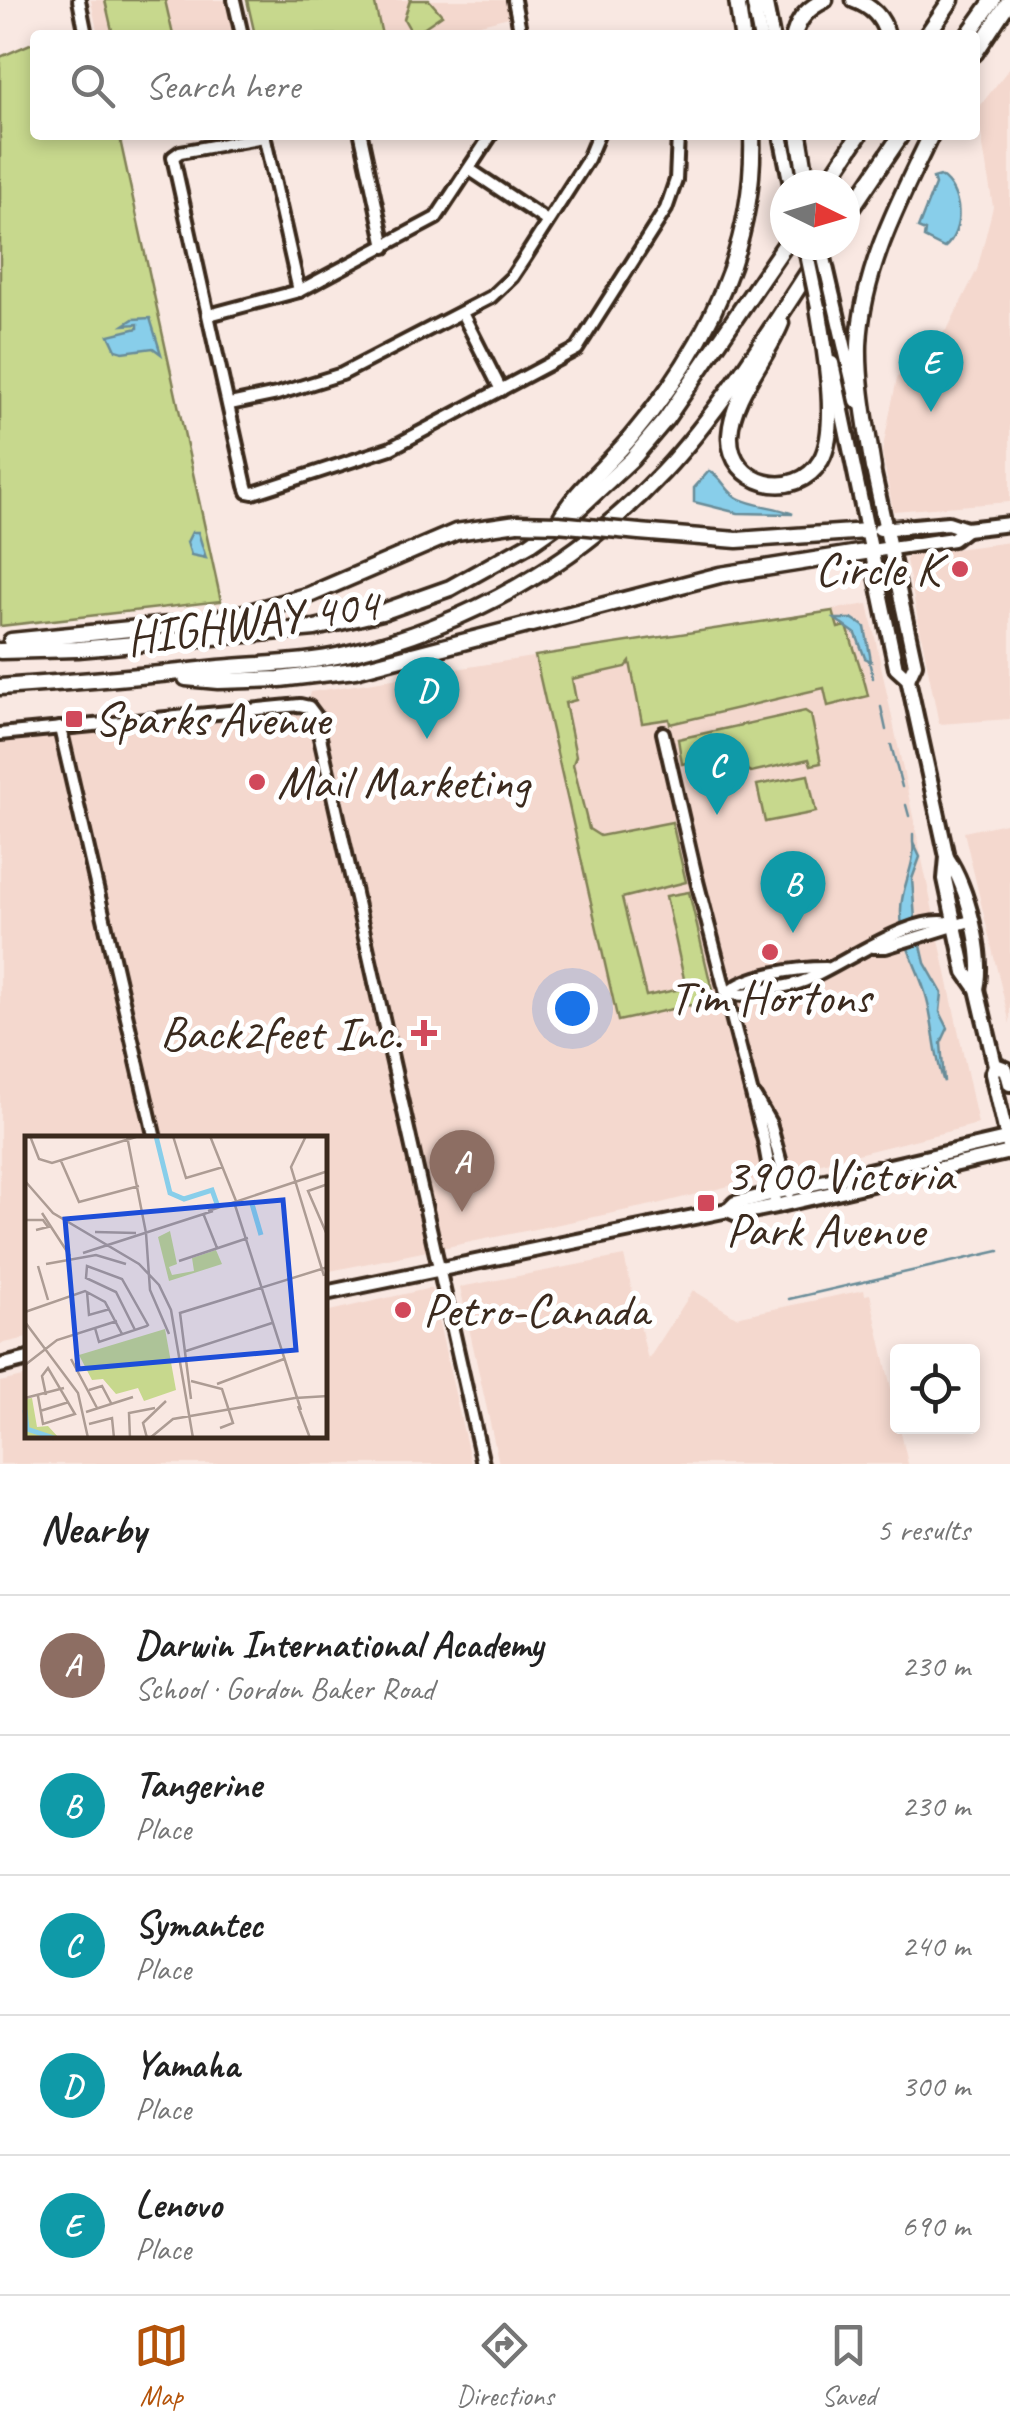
<!DOCTYPE html>
<html lang="en">
<head>
<meta charset="utf-8">
<style>
  :root { --surface:#fff; --page:#f6f6f6; --text:#222; --muted:#767676; --line:#e0e0e0; --accent:#b45309 }
  body { margin:0; font-family:Caveat,sans-serif; background:var(--page); color:var(--text) }
  .controls { position:absolute; right:30px; bottom:30px; display:grid; overflow:hidden; border-radius:10px; box-shadow:0 5px 15px #0003 }
  .controls button { width:90px; height:90px; display:grid; place-items:center; padding:0; border:0; border-bottom:2px solid var(--line); background:var(--surface); color:var(--text); font:50px sans-serif }
  .compass { position:absolute; left:770px; top:170px; width:90px; height:90px; border-radius:50%; background:var(--surface); box-shadow:0 5px 15px #0003; rotate:95deg }
  .you { position:absolute; left:572px; top:1008px; width:35px; height:35px; margin:-25px; border:8px solid #fff; border-radius:50%; background:#1a73e8; box-shadow:0 0 0 15px #1a73e833 }
  .badge { display:grid; place-items:center; width:65px; height:65px; border-radius:50%; background:var(--accent); color:#fff; font-size:32px; font-weight:700 }
  .pin { position:absolute; translate:-50% -82px; filter:drop-shadow(0 2px 5px #0008) }
  .pin::after { content:''; position:absolute; top:52px; width:35px; height:30px; background:inherit; clip-path:polygon(0 0,100% 0,50% 100%) }
  .list { margin:0; padding:0; list-style:none }
  h2 { display:flex; justify-content:space-between; align-items:center; height:130px; margin:0; padding:0 40px; font-size:42px }
  h2 small { font-size:32px; font-weight:400; color:var(--muted) }
  .list li { display:grid; grid-template-columns:65px 1fr auto; gap:30px; align-items:center; box-sizing:border-box; height:140px; padding:0 40px; border-top:2px solid var(--line) }
  .list b { display:block; font-size:38px; white-space:nowrap }
  .list p { margin:0; font-size:32px; white-space:nowrap; color:var(--muted) }
  .list em { font-size:32px; font-style:normal; color:var(--muted) }
  .icon { flex:none; width:55px; height:55px; fill:none; stroke:currentColor; stroke-width:2; stroke-linecap:round; stroke-linejoin:round }
  .map { position:relative; flex:none; width:1010px; height:1464px; overflow:hidden }
  .search { position:absolute; background:var(--surface); box-shadow:0 5px 15px #0003; left:30px; right:30px; top:30px; height:110px; display:flex; align-items:center; gap:25px; box-sizing:border-box; padding:0 35px; border-radius:10px; color:var(--muted); font-size:38px }
  .sheet { height:830px; background:var(--surface) }
  nav { display:flex; justify-content:space-around; align-items:center; box-sizing:border-box; height:140px; border-top:2px solid var(--line); background:var(--surface); font-size:28px; color:var(--muted) }
  nav a { display:grid; justify-items:center; gap:5px }
  nav .on { color:var(--accent) }
  .map>svg:first-child { display:block }
  .built { fill:#f4d8ce }
  .green { fill:#c7d88d; stroke:#818156; stroke-width:2.5 }
  .water { fill:#88ceea; stroke:#698c98; stroke-width:2.5 }
  .lines { fill:none; stroke-linecap:round; stroke-linejoin:round }
  .stream { stroke:#698c98; stroke-width:2.5 }
  .minor-casing { stroke:#3b2a1e; stroke-width:18 }
  .major-casing { stroke:#3b2a1e; stroke-width:20 }
  .highway-casing { stroke:#3b2a1e; stroke-width:21 }
  .minor { stroke:#fff; stroke-width:10 }
  .major { stroke:#fff; stroke-width:12 }
  .highway { stroke:#fff; stroke-width:14 }
  .major-bridge-casing { stroke:#3b2a1e; stroke-width:20; stroke-linecap:butt }
  .highway-bridge-casing { stroke:#3b2a1e; stroke-width:21; stroke-linecap:butt }
  .major-bridge { stroke:#fff; stroke-width:12 }
  .highway-bridge { stroke:#fff; stroke-width:14 }
  .poi-dot { fill:#d1495b; stroke:#fff; stroke-width:4 }
  .labels { text-anchor:middle; dominant-baseline:central; stroke-width:10; stroke-linejoin:round; paint-order:stroke }
  .poi-label { font-size:48px; fill:#3b2a1e; stroke:#fff; text-anchor:start }
  .street-label { font-size:48px; fill:#3b2a1e; stroke:#fff }
  .inset-river { fill:none; stroke:#88ceea; stroke-width:5 }
  .inset-road { fill:none; stroke:#ad9c94; stroke-width:2.5 }
  .view { fill:#1d4ed8; fill-opacity:0.15; stroke:#1d4ed8; stroke-width:5 }
  .inset-edge { fill:none; stroke:#3b2a1e; stroke-width:5 }
</style>
</head>
<body>
<div class="map">
<svg width="1010" height="1464" viewBox="0 0 1010 1464">
  <rect width="100%" height="100%" fill="#f9e8e2"/>
  <filter id="ink" filterUnits="userSpaceOnUse"><feTurbulence type="fractalNoise" baseFrequency=".01" numOctaves="2"/><feDisplacementMap in="SourceGraphic" scale="20" xChannelSelector="R" yChannelSelector="G"/><feConvolveMatrix kernelMatrix="1 2 1 2 8 2 1 2 1" color-interpolation-filters="sRGB"/></filter>
  <g filter="url(#ink)">
    <g class="built">
      <path d="M91 0H226L234 35H98Z"/>
      <path d="M374 0H505L509 17 436 35H382Z"/>
      <path d="M1010 67V502L893 511 882 452 897 378 948 328 977 270 993 207 977 110Z"/>
      <path d="M1010 542V719L939 724 906 560 909 555Z"/>
      <path d="M868 604 978 1124 657 1204 325 1272V1139H28L27 1338 0 1344V741L304 714 310 692Z"/>
      <path d="M1010 822V1024L964 832Z"/>
      <path d="M624 1256 648 1360 693 1290 736 1317 864 1290 865 1295 870 1294 908 1464H499L460 1287Z"/>
      <path d="M431 1288 471 1464H0V1382L27 1376 28 1436H325V1312Z"/>
    </g>
    <g class="green">
      <path d="M105 0H165L173 35H113Z"/>
      <path d="M247 0H374L382 35H255Z"/>
      <path d="M410 0H429L442 15 413 35 404 19Z"/>
      <path d="M35 42V135H119L221 601 0 626V57Z"/>
      <path d="M833 611 838 628 847 626C854 651 863 671 868 696L828 706 824 688 670 724 669 719 642 723 630 662 626 667 572 679 576 700 565 703 576 756 573 764 589 829 600 836 672 822 686 882 622 898 646 996 686 988 666 896 689 892 712 990 699 996 695 1010 690 1005 618 1021 535 656Z"/>
      <path d="M805 711 811 715 821 763 811 765 809 759 751 772 742 767 738 751 682 764 678 739Z"/>
      <path d="M808 775 816 812 765 822 757 785Z"/>
    </g>
    <g class="water">
      <path d="M940 176C963 191 965 231 944 248L924 238 925 231 918 228 935 185 933 178Z"/>
      <path d="M150 318 161 354 153 348 123 352 116 350 109 335 138 328V324L124 325 133 319Z"/>
      <path d="M709 471C723 477 725 491 738 498 755 507 776 506 793 514L738 513 694 502V488Z"/>
      <path d="M192 532H198L206 558 191 555 187 542Z"/>
      <path d="M835 619H853L865 627 871 661 865 658 856 634Z"/>
      <path d="M913 842 920 857 912 879 915 919 925 963 942 993 940 1012 948 1028 941 1043 944 1082C935 1060 934 1025 927 999 919 967 900 944 901 910 901 886 916 866 913 842Z"/>
    </g>
    <g class="lines">
      <g class="stream">
        <path d="M869 661 873 678"/>
        <path d="M881 707 886 730"/>
        <path d="M891 745 902 787"/>
        <path d="M906 805 909 816"/>
        <path d="M913 834V842"/>
        <path d="M789 1299 999 1251"/>
      </g>
      <g class="minor-casing">
        <g id="minor">
          <path d="M79 0 86 35"/>
          <path d="M234 0 242 35"/>
          <path d="M514 0 521 35"/>
          <path d="M264 135 299 291"/>
          <path d="M361 135 385 247"/>
          <path d="M264 137 180 152 173 157 246 486 248 492 253 493 391 448 577 349 666 209 676 180 678 135"/>
          <path d="M469 169 547 221"/>
          <path d="M462 313 501 390"/>
          <path d="M209 315 299 291 436 218 491 135"/>
          <path d="M230 404 277 394 342 374 491 297 512 277 524 259 588 159 598 135"/>
          <path d="M60 728 155 1139"/>
          <path d="M663 733 697 881 764 1141 775 1201"/>
          <path d="M0 734 300 705 309 707 315 715 483 1464"/>
          <path d="M873 947H886L970 921"/>
          <path d="M728 993C741 997 752 994 766 990 778 987 792 986 804 981 843 966 913 911 954 924"/>
          <path d="M728 993C747 974 799 968 826 968"/>
          <path d="M755 1097 770 1123 789 1193"/>
        </g>
      </g>
      <g class="major-casing">
        <g id="major">
          <path d="M753 0 760 35"/>
          <path d="M765 0 772 35"/>
          <path d="M781 135 791 185"/>
          <path d="M833 297 857 401"/>
          <path d="M832 363 896 668 908 679 947 857 945 879 965 972 977 989 995 1065 992 1074 1010 1151"/>
          <path d="M871 460 915 664 908 679"/>
          <path d="M880 529 948 523 966 529 1010 524"/>
          <path d="M871 551 953 539 966 529"/>
          <path d="M947 857C967 887 985 954 977 989"/>
          <path d="M995 1065 1006 1069 1010 1084"/>
          <path d="M728 1210 735 1203 774 1193 1010 1138"/>
          <path d="M325 1293 728 1210 737 1214 776 1206 1010 1152"/>
          <path d="M0 1366 28 1359"/>
        </g>
      </g>
      <g class="highway-casing">
        <g id="highway">
          <path d="M737 0 742 35"/>
          <path d="M854 0C871 6 883 18 887 35"/>
          <path d="M756 15 764 0"/>
          <path d="M794 35C799 18 808 8 825 0"/>
          <path d="M927 35 951 0"/>
          <path d="M968 35 993 0"/>
          <path d="M975 53 1010 0"/>
          <path d="M799 135 806 177"/>
          <path d="M826 185 859 135"/>
          <path d="M845 218 901 135"/>
          <path d="M781 323C767 359 732 395 730 435 728 486 796 503 821 460 840 426 824 345 818 307"/>
          <path d="M873 468C867 428 858 386 859 345 862 271 899 201 931 135"/>
          <path d="M557 524C574 491 607 466 631 437 704 350 756 250 752 135"/>
          <path d="M639 532 737 540 867 531"/>
          <path d="M11 641 199 622 249 612 309 595 456 532 517 523"/>
          <path d="M0 651 78 649 315 628 382 612 450 588 531 543 574 513 632 459 666 419 785 245"/>
          <path d="M186 678 218 681 280 679 355 670 720 575 871 551"/>
          <path d="M0 687C73 682 146 676 219 668 261 664 305 664 346 654 468 625 578 563 663 472 724 407 777 319 826 245"/>
        </g>
      </g>
      <use href="#minor" class="minor"/>
      <use href="#major" class="major"/>
      <use href="#highway" class="highway"/>
      <g class="major-bridge-casing">
        <g id="major-bridge">
          <path d="M805 245 818 307"/>
          <path d="M821 245 833 297"/>
        </g>
      </g>
      <g class="highway-bridge-casing">
        <path id="highway-bridge" d="M517 523 558 524 639 532"/>
      </g>
      <use href="#major-bridge" class="major-bridge"/>
      <use href="#highway-bridge" class="highway-bridge"/>
    </g>
  </g>
  <g class="poi-dot">
    <circle cx="960" cy="569" r="10"/>
    <rect x="64" y="709" width="20" height="20" rx="5"/>
    <circle cx="257" cy="782" r="10"/>
    <circle cx="770" cy="952" r="10"/>
    <path d="M419 1018h10v10h10v10h-10v10h-10v-10h-10v-10h10z"/>
    <rect x="696" y="1193" width="20" height="20" rx="5"/>
    <circle cx="403" cy="1310" r="10"/>
  </g>
  <g class="labels">
    <g class="poi-label">
      <text x="940" y="569" text-anchor="end">Circle K</text>
      <text x="94" y="719">Sparks Avenue</text>
      <text x="277" y="782">Mail Marketing</text>
      <text x="770" y="997" text-anchor="middle">Tim Hortons</text>
      <text x="402" y="1033" text-anchor="end">Back2feet Inc.</text>
      <text x="726" y="1175">3900 Victoria<tspan x="726" dy="55">Park Avenue</tspan></text>
      <text x="423" y="1310">Petro-Canada</text>
    </g>
    <g class="street-label">
      <text transform="translate(252 621) rotate(-8)">HIGHWAY 404</text>
    </g>
  </g>
  <g transform="translate(25 1136)">
    <rect width="302" height="302" fill="#f9e8e2"/>
    <path d="M145 95 152 128 144 131 147 139 169 135 167 122 191 114 197 128 144 145 133 101ZM140 193 151 254 119 265 113 252 91 258 78 243 67 244 54 219ZM7 262 12 291 23 290 34 302H0V263Z" fill="#c7d88d"/>
    <path class="inset-river" d="M131 0 145 57 159 63 187 54 192 68M227 68 236 99M0 274 2 293 29 302"/>
    <path class="inset-road" d="M5 0 14 23 27 27 114 0M102 0 121 97M148 0 161 42 198 31M185 0 211 65M281 0 266 31 299 140M36 25 54 66 114 50M0 45 28 77 114 128 134 149 146 174 168 302M303 48 283 55 303 101M209 66 276 274M183 75 303 35M17 77 45 120M178 77 192 112M0 84H18L23 91 11 94M70 96 111 97M121 97 125 154 144 198M58 117 188 75M154 125 223 102M21 128 71 119 101 128M13 130 23 164M62 156 64 179 85 173M0 176 60 155 80 166 97 198M0 186 53 257 63 302M70 192 74 206 122 190 123 189 97 143 62 130 61 142 91 156 110 194M161 215 247 187M46 223 72 272M0 229 32 204 92 185M166 245 197 253 208 287 195 292M192 248 259 223M64 254 77 250 86 267M13 260 18 288 50 278 23 232 17 240 21 259M0 262 39 252M270 262 303 260M166 263 155 177 303 131M273 270 285 302M15 275 44 266M61 276 108 261M64 288 87 282 89 302M105 302 104 277 130 272M122 302 118 287 141 265M125 302 148 283 270 262"/>
    <path class="view" d="M258 64 271 214 53 233 40 83Z"/>
    <rect width="302" height="302" class="inset-edge"/>
  </g>
</svg>
<div class="controls">
<button><svg class="icon" aria-label="locate" viewBox="0 0 24 24"><circle cx="12" cy="12" r="6"/><path d="M12 2v4M12 18v4M2 12h4M18 12h4"/></svg></button>
</div>
<svg class="compass" viewBox="-18 -18 36 36"><path d="M0-13l5 13h-10z" fill="#e53935"/><path d="M0 13l5-13h-10z" fill="#767676"/></svg>
<div class="you"></div>
<div class="pin badge" style="left:462px;top:1212px;background:#8d6e63">A</div>
<div class="pin badge" style="left:793px;top:933px;background:#0f9aa8">B</div>
<div class="pin badge" style="left:717px;top:815px;background:#0f9aa8">C</div>
<div class="pin badge" style="left:427px;top:739px;background:#0f9aa8">D</div>
<div class="pin badge" style="left:931px;top:412px;background:#0f9aa8">E</div>
<div class="search"><svg class="icon" aria-label="search" viewBox="0 0 24 24"><circle cx="10" cy="10" r="6"/><path d="M15 15l6 6"/></svg>Search here</div>
</div>
<section class="sheet">
<h2>Nearby<small>5 results</small></h2>
<ul class="list">
<li><span class="badge" style="background:#8d6e63">A</span><div><b>Darwin International Academy</b><p>School · Gordon Baker Road</p></div><em>230 m</em></li>
<li><span class="badge" style="background:#0f9aa8">B</span><div><b>Tangerine</b><p>Place</p></div><em>230 m</em></li>
<li><span class="badge" style="background:#0f9aa8">C</span><div><b>Symantec</b><p>Place</p></div><em>240 m</em></li>
<li><span class="badge" style="background:#0f9aa8">D</span><div><b>Yamaha</b><p>Place</p></div><em>300 m</em></li>
<li><span class="badge" style="background:#0f9aa8">E</span><div><b>Lenovo</b><p>Place</p></div><em>690 m</em></li>
</ul>
</section>
<nav>
<a class="on"><svg class="icon" aria-label="map" viewBox="0 0 24 24"><path d="M3 6l6-2 6 2 6-2v14l-6 2-6-2-6 2zM9 4v14M15 6v14"/></svg>Map</a>
<a><svg class="icon" aria-label="directions" viewBox="0 0 24 24"><path d="M12 3l9 9-9 9-9-9zM9 14v-3h6M13 9l2 2-2 2"/></svg>Directions</a>
<a><svg class="icon" aria-label="saved" viewBox="0 0 24 24"><path d="M7 4h10v16l-5-4-5 4z"/></svg>Saved</a>
</nav>
</body>
</html>
